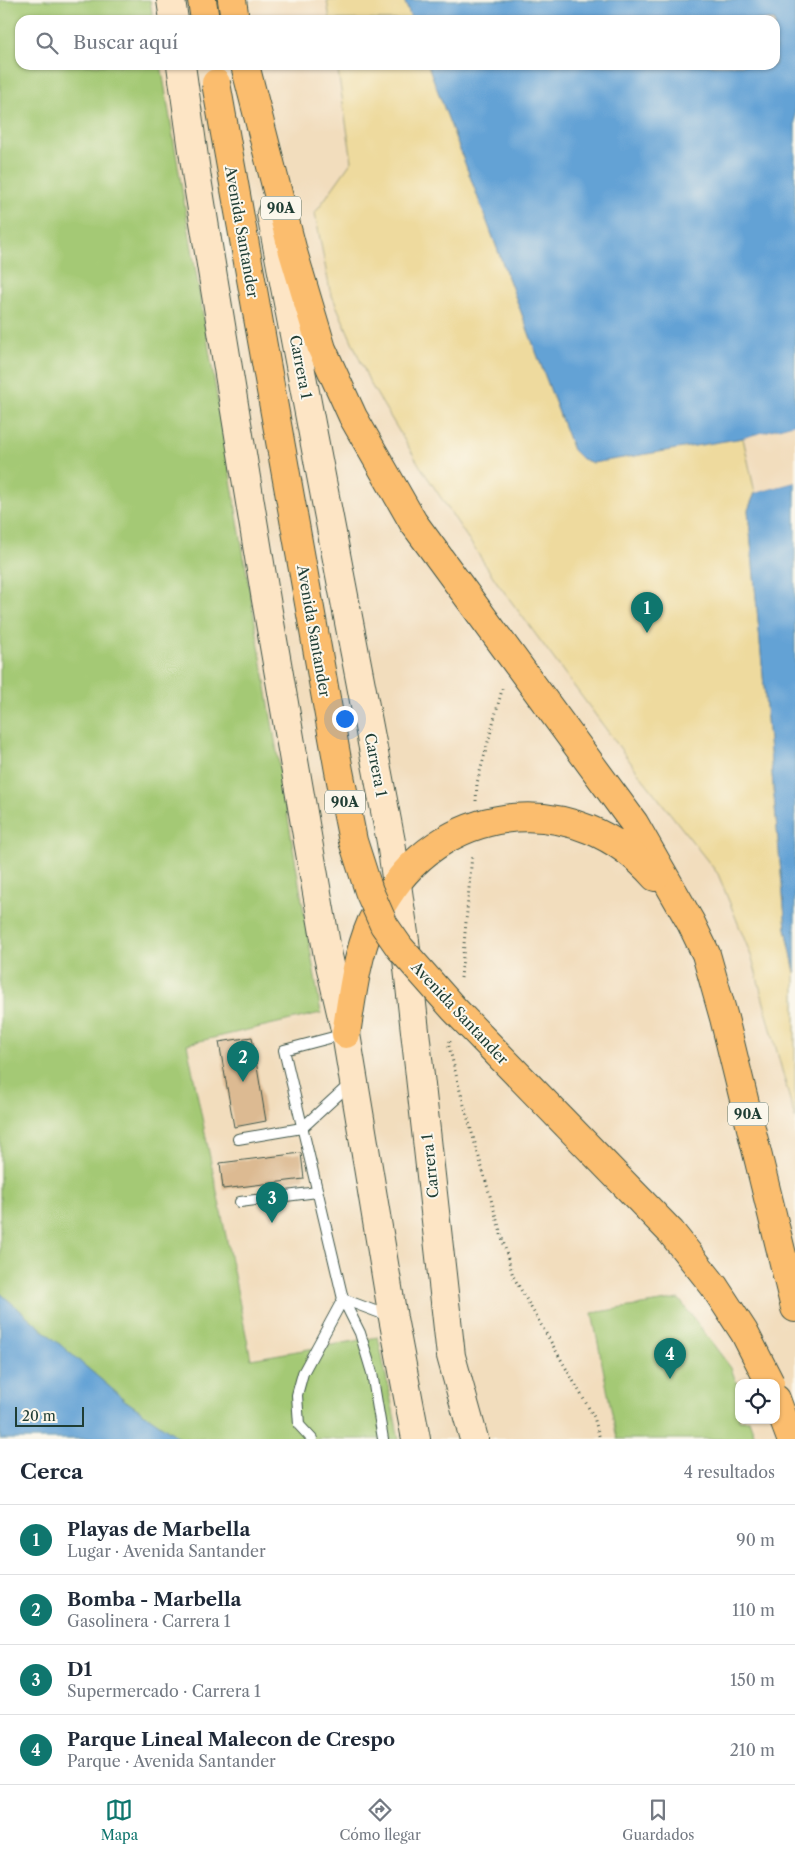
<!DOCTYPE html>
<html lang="es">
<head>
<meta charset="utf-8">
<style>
  :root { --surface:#fff; --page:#f2f2f3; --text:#1f2937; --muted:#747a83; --line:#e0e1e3; --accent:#0f766e }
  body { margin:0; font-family:"Libre Caslon Text",serif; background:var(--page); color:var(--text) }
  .controls { position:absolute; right:15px; bottom:15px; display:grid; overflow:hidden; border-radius:10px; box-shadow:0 1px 4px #0004 }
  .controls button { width:45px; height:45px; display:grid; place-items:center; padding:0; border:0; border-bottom:1px solid var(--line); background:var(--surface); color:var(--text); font:25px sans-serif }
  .scale { position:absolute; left:15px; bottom:12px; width:69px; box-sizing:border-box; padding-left:5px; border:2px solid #1f3d34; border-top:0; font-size:14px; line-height:18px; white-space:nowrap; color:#1f3d34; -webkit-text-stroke:4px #fbf7ec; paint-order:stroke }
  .you { position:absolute; left:344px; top:718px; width:18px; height:18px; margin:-12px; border:4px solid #fff; border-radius:50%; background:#1a73e8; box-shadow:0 0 0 8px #1a73e833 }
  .badge { display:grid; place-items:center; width:32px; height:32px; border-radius:50%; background:var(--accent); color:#fff; font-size:16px; font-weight:700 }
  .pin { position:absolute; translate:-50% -41px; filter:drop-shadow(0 1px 2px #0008) }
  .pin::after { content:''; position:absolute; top:26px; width:18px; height:15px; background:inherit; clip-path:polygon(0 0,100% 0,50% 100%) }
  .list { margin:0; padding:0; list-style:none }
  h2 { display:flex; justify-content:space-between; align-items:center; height:65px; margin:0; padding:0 20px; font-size:21px }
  h2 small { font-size:16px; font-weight:400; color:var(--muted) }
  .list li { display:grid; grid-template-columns:32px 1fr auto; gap:15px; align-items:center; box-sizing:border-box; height:70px; padding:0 20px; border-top:1px solid var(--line) }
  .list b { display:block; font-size:19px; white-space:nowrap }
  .list p { margin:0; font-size:16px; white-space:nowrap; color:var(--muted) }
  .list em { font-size:16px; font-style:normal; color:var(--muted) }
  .icon { flex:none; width:28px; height:28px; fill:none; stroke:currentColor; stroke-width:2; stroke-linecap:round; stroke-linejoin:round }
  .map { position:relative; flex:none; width:795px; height:1439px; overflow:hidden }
  .search { position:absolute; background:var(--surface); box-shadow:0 1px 4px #0004; left:15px; right:15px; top:15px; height:55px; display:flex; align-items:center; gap:12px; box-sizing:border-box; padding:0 18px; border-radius:15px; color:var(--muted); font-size:19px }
  .sheet { height:345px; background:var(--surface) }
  nav { display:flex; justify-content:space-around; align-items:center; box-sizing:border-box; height:70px; border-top:1px solid var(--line); background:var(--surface); font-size:14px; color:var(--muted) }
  nav a { display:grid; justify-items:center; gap:2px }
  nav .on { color:var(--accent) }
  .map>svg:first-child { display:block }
  .green { fill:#a4c974; stroke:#628354 }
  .sand { fill:#eeda9e; stroke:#868c69 }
  .water { fill:#63a2d5; stroke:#417084 }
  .pier { fill:#f2ddbd }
  .building { fill:#dcba92 }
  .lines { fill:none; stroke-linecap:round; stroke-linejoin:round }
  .lane-casing { stroke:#3f5549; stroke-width:12 }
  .secondary-casing { stroke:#3f5549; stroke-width:30 }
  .highway-casing { stroke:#3f5549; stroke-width:30 }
  .path { stroke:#3f5549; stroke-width:3; stroke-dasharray:1 4; stroke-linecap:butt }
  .lane { stroke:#fff; stroke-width:10 }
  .secondary { stroke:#fde5c5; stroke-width:28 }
  .highway { stroke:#fbbd6e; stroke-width:28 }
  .highway-bridge-casing { stroke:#3f5549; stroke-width:30; stroke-linecap:butt }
  .highway-bridge { stroke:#fbbd6e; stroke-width:28 }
  .labels { text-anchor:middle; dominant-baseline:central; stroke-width:4; stroke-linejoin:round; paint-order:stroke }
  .shield { fill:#fbf7ec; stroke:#61756b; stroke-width:1 }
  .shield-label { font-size:14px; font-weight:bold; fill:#1f3d34 }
  .street-label { font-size:15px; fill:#1f3d34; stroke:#fbf7ec }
</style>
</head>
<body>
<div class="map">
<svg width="795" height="1439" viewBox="0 0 795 1439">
  <rect width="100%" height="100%" fill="#fbf7ec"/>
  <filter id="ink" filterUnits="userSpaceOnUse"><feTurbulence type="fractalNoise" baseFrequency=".02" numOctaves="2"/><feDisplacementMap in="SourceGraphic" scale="10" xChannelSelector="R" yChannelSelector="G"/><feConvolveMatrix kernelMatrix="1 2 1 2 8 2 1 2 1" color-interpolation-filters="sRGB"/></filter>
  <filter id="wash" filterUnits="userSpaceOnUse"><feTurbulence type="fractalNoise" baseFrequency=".0096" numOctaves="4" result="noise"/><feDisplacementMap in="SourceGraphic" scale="20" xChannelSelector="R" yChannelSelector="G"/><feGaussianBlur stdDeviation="1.12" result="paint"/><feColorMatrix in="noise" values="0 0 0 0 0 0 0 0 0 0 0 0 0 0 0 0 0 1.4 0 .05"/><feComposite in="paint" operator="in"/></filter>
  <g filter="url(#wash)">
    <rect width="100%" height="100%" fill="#f2ddbd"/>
    <g class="green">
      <path d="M0 0H150L153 20H20V65H161L321 1013 187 1044 251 1359 378 1337 399 1439H181L126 1401 0 1293Z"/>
      <path d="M679 1299 731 1368 739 1390V1420H749L756 1439H617L592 1313Z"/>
    </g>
    <g class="sand">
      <path d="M327 0H404L412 20H330Z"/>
      <path d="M337 65H428L573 450 743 438 755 493 748 510 786 928 795 972V1119L752 958 718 874 643 779 496 581 420 466 370 383 330 291 315 213 352 161Z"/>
    </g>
    <g class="water">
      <path d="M404 0H795V424L743 438 593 463 582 459 573 450 428 65H775V20H412Z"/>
      <path d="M795 482V972L786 928 748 510 755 493Z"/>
      <path d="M0 1293 126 1401 181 1439H0Z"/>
    </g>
    <g class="pier">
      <path d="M795 424V427L744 440 743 438Z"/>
      <path d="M795 479V482L755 493 754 490Z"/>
    </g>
    <g id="blocks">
      <g class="building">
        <path d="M252 1037 266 1121 234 1127 219 1042Z"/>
        <path d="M301 1153 304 1179 223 1189 220 1163Z"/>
      </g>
    </g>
  </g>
  <g filter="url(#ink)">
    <use href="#blocks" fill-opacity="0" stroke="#3f5549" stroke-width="1"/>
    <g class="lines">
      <g class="lane-casing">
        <g id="lane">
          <path d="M345 1034 284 1050 343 1299 391 1317"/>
          <path d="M238 1139 302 1128 351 1083"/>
          <path d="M240 1202 317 1192"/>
          <path d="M312 1439 299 1425 297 1395 303 1373 343 1299 360 1333 372 1373 383 1439"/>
        </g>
      </g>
      <g class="secondary-casing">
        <g id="secondary">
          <path d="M171 0 174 20"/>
          <path d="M181 65 197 179 266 600 328 956 346 1034 393 1318 416 1439"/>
          <path d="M271 214 391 842 405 941 451 1356 474 1439"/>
        </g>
      </g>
      <g class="highway-casing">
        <g id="highway">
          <path d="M202 0 205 20"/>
          <path d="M232 0 235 20"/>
          <path d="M245 65 293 252 322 349 353 417 413 522 634 823 691 923 706 954 724 1018 795 1308"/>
          <path d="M346 1034C352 997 356 958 371 923 375 914 382 906 387 897 449 799 579 790 655 877"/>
          <path d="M776 1399 791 1439"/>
        </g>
      </g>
      <g class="path">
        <path d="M476 801 477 783 503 686"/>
        <path d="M461 978 472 855"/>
        <path d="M450 1041 449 1046 460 1091 513 1276 594 1417 600 1439"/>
      </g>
      <use href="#lane" class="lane"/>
      <use href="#secondary" class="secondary"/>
      <use href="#highway" class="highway"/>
      <g class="highway-bridge-casing">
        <path id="highway-bridge" d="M216 83 339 771 353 841 369 891 384 925 400 948 454 1009 671 1232 714 1286 744 1332 770 1383"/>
      </g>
      <use href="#highway-bridge" class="highway-bridge"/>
    </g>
  </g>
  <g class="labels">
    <g class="shield">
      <rect x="261" y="196.5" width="40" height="23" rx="4"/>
      <rect x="325" y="790.5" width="40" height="23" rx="4"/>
      <rect x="728" y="1102.5" width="40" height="23" rx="4"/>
    </g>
    <g class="shield-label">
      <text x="281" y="208">90A</text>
      <text x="345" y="802">90A</text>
      <text x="748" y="1114">90A</text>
    </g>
    <g class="street-label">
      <text transform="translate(242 232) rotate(80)">Avenida Santander</text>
      <text transform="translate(301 367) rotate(79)">Carrera 1</text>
      <text transform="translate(314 631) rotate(80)">Avenida Santander</text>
      <text transform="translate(376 765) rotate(79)">Carrera 1</text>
      <text transform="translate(460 1013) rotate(47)">Avenida Santander</text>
      <text transform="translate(430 1166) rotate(-96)">Carrera 1</text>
    </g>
  </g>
</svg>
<div class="controls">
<button><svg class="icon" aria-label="locate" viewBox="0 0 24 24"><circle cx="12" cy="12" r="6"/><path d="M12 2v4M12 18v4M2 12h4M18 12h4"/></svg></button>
</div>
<div class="scale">20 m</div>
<div class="you"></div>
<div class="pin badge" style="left:647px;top:633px">1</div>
<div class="pin badge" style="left:243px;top:1082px">2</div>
<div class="pin badge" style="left:272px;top:1223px">3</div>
<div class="pin badge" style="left:670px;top:1379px">4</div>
<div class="search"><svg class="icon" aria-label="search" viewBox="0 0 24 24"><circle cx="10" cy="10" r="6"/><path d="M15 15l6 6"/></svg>Buscar aquí</div>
</div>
<section class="sheet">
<h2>Cerca<small>4 resultados</small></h2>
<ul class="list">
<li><span class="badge">1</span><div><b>Playas de Marbella</b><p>Lugar · Avenida Santander</p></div><em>90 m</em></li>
<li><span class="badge">2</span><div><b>Bomba - Marbella</b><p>Gasolinera · Carrera 1</p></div><em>110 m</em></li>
<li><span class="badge">3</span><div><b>D1</b><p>Supermercado · Carrera 1</p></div><em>150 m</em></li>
<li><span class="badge">4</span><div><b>Parque Lineal Malecon de Crespo</b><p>Parque · Avenida Santander</p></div><em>210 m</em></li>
</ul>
</section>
<nav>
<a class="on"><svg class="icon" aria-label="map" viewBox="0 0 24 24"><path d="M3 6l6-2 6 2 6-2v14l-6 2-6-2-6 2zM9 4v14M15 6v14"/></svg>Mapa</a>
<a><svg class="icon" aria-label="directions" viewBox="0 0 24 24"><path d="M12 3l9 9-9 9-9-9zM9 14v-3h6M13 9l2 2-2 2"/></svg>Cómo llegar</a>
<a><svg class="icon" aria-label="saved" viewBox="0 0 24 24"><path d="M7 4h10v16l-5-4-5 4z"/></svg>Guardados</a>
</nav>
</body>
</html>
